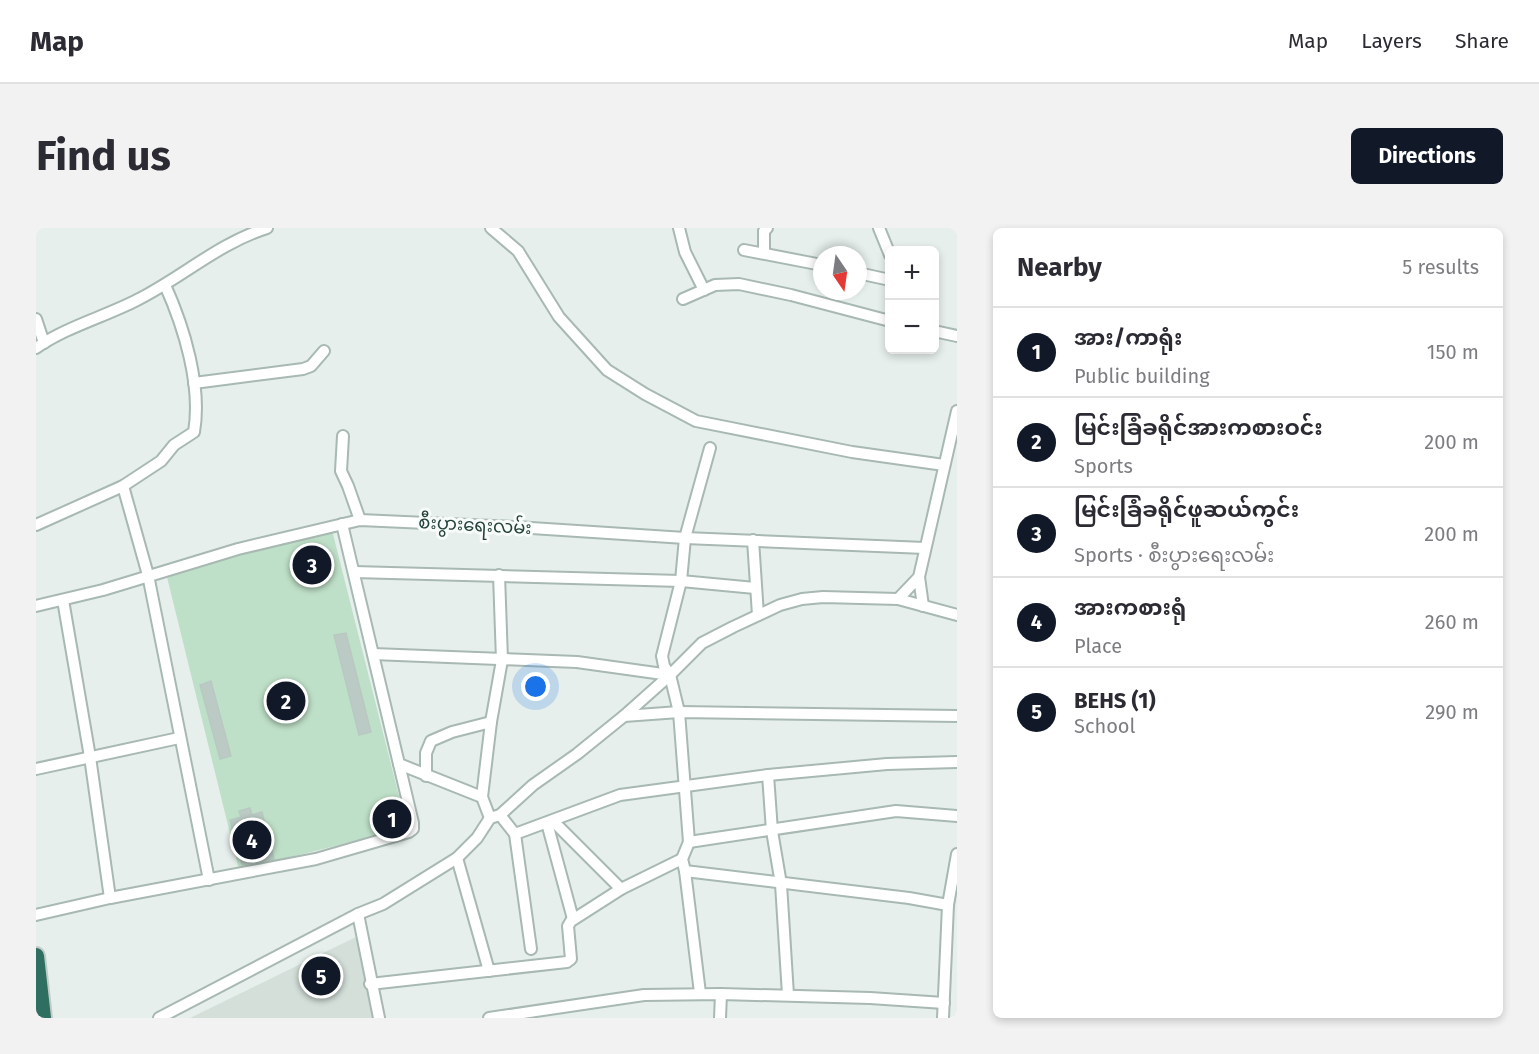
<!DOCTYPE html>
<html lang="en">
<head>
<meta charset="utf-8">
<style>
  :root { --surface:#fff; --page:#f2f2f3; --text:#2b2b33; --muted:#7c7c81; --line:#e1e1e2; --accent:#111827 }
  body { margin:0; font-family:"Fira Sans","Noto Sans Myanmar",sans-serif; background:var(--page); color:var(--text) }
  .controls { position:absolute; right:18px; top:18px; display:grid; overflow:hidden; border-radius:9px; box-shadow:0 3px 9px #0003 }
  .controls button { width:54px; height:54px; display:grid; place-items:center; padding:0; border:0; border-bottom:2px solid var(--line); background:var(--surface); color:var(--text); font:30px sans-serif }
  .compass { position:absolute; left:777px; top:18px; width:54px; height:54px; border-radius:50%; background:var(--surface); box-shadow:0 3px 9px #0003; rotate:167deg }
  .you { position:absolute; left:500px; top:459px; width:21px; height:21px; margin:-15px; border:4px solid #fff; border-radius:50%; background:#1a73e8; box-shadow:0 0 0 9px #1a73e833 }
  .badge { display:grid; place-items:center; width:39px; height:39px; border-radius:50%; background:var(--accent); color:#fff; font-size:20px; font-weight:700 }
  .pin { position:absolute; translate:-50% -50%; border:3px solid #fff; box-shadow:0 2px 6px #0006 }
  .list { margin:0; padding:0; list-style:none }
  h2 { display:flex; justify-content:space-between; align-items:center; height:78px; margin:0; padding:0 24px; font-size:26px }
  h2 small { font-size:20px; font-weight:400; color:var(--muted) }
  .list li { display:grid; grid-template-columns:39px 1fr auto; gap:18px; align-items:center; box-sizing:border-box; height:90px; padding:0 24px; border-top:2px solid var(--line) }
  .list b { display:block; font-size:22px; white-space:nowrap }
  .list p { margin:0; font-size:20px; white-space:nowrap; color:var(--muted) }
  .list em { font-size:20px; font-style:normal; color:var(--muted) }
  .map { position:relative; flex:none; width:921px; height:790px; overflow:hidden; border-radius:9px }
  header { display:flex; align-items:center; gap:36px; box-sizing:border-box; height:84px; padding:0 30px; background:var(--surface); border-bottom:2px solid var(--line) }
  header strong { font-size:28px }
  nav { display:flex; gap:33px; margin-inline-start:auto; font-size:21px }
  .intro { display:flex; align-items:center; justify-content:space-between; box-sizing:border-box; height:144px; padding:0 36px }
  h1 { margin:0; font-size:42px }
  .button { padding:15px 27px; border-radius:9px; background:var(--accent); color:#fff; font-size:21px; font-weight:700 }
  main { display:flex; gap:36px; padding:0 36px }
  aside { flex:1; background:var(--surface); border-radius:9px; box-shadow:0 3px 9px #0003 }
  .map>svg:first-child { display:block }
  .built { fill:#d4dfda }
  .green { fill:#bfe0c8 }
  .building { fill:#bbcac4; stroke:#b8c9c2; stroke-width:1.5 }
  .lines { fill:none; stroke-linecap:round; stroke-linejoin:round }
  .minor-casing { stroke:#a8b8b2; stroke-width:14 }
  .highway-casing { stroke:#c2cac8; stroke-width:20 }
  .minor { stroke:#fff; stroke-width:10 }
  .highway { stroke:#2f6f62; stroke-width:16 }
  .labels { text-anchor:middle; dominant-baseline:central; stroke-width:6; stroke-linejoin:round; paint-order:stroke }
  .street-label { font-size:18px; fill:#24423a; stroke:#f7fbf9 }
</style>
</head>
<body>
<header>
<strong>Map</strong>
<nav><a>Map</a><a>Layers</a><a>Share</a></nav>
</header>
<div class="intro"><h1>Find us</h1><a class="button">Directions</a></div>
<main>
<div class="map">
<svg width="921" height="790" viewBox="0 0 921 790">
  <rect width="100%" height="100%" fill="#e6efeb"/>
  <path class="built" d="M324 707 338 790H154Z"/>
  <path class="green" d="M296 302 371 600 203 642 130 345Z"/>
  <g class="building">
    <path d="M310 405 335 504 323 507 298 407Z"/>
    <path d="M175 453 195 528 184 531 164 457Z"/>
    <path d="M359 578 364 599 352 602 346 581Z"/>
    <path d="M214 580 216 587 226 584 238 631 206 637 194 592 205 589 203 583Z"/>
  </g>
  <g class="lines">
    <g class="minor-casing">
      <g id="minor">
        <path d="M455 0 482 23 523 89 571 142 609 166 660 193 816 224 908 237"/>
        <path d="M643 0 649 24 668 62"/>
        <path d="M843 0 854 27"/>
        <path d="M708 22 786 37"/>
        <path d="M728 25V3L731 0"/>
        <path d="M822 45 854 52"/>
        <path d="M647 71 679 57 703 56 755 67 854 93"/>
        <path d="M0 91 8 115"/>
        <path d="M898 103 921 108"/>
        <path d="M0 120C30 99 68 89 101 72 145 50 183 15 231 0"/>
        <path d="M158 155 267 141 275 138 288 123"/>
        <path d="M307 208 305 243 312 258 324 292"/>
        <path d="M87 258 112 347 173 652"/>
        <path d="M0 297 87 258 125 233 138 217 158 204C166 158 148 99 129 57"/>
        <path d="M717 312 722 387"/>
        <path d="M318 344 645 353 719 360"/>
        <path d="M883 349 887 378"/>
        <path d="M862 371 883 349 921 183"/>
        <path d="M27 372 54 529 74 670"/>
        <path d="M0 378 67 362 202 321 324 292 480 299 649 310 889 320"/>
        <path d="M337 426 541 434 634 447"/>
        <path d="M588 488 643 484 921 488"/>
        <path d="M363 536 446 569"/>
        <path d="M0 541 143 510"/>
        <path d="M732 547 736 603 745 656 752 767"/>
        <path d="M390 548V525L395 513 416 504 455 494"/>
        <path d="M464 587 479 606 495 721"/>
        <path d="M454 590 446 569 455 494 466 432 463 347"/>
        <path d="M517 593 585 661"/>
        <path d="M511 595 537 691"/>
        <path d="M479 606 584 567 732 547 851 536 921 534"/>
        <path d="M653 614 860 583 921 588"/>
        <path d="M421 630 453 743"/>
        <path d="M649 643 873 670 912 677"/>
        <path d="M322 686 343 790"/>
        <path d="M0 687 74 670 280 631 373 604 377 601V595L306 296"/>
        <path d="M334 756 531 734 535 731 532 698 535 693 585 661 646 631"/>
        <path d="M664 765 649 643 646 631 653 614 643 484 634 447 628 438 626 428 645 353 649 310 674 220"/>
        <path d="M123 790 322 686 347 676 421 630 441 610 454 590 464 587 497 557 541 526 588 488 634 447 666 415 697 399 744 377 766 371 787 369 862 371 921 387"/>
        <path d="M453 790 608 767 685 766 834 770 908 775"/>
        <path d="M684 790 685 766"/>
        <path d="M907 790 912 677 921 626"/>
      </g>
    </g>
    <g class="highway-casing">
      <path id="highway" d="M0 728 7 790"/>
    </g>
    <use href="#minor" class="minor"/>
    <use href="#highway" class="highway"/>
  </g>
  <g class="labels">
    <g class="street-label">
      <text transform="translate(439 297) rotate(3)">စီးပွားရေးလမ်း</text>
    </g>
  </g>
</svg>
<div class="controls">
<button>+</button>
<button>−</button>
</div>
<svg class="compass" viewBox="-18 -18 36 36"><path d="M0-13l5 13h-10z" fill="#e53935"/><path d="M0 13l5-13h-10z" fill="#7c7c81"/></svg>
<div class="you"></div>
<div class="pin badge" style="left:356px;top:591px">1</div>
<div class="pin badge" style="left:250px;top:473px">2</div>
<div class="pin badge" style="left:276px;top:337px">3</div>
<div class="pin badge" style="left:216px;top:612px">4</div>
<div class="pin badge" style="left:285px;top:748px">5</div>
</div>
<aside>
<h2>Nearby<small>5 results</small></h2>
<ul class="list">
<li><span class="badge">1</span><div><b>အား/ကာရုံး</b><p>Public building</p></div><em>150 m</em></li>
<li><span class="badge">2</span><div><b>မြင်းခြံခရိုင်အားကစားဝင်း</b><p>Sports</p></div><em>200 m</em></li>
<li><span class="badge">3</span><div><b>မြင်းခြံခရိုင်ဖူဆယ်ကွင်း</b><p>Sports · စီးပွားရေးလမ်း</p></div><em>200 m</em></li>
<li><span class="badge">4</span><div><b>အားကစားရုံ</b><p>Place</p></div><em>260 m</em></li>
<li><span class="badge">5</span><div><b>BEHS (1)</b><p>School</p></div><em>290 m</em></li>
</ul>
</aside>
</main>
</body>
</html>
